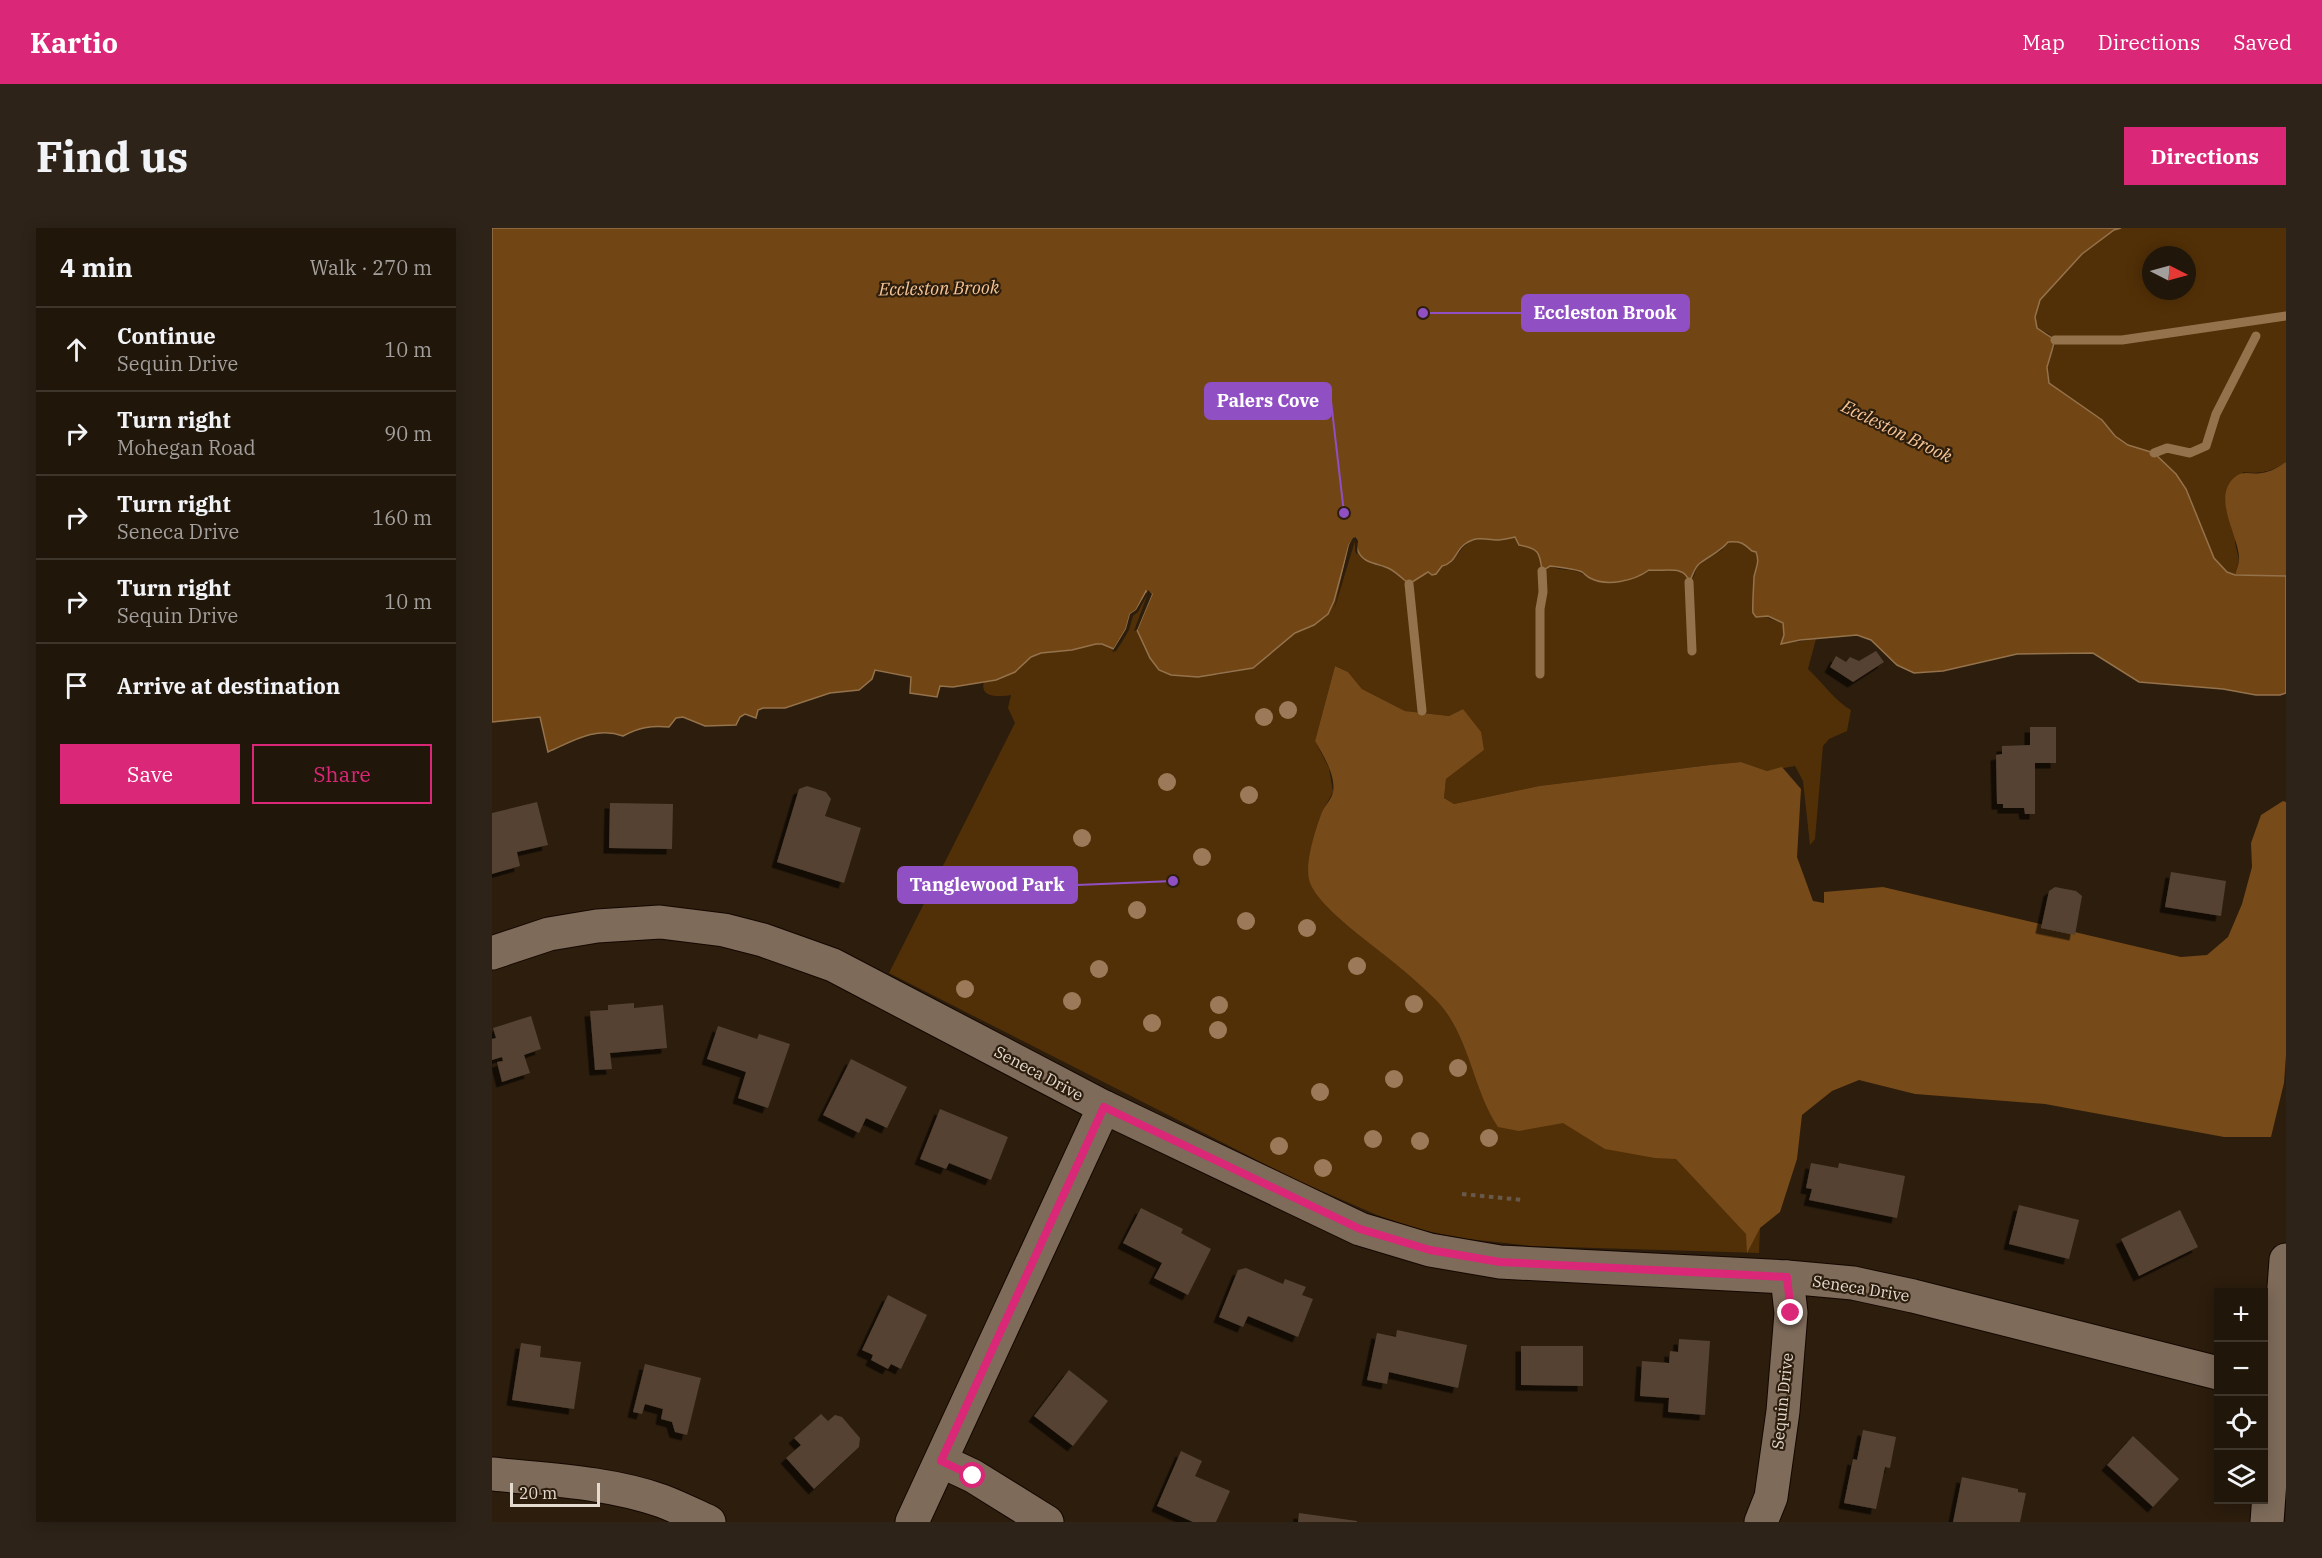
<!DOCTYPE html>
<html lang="en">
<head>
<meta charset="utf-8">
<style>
  :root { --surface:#21160a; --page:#2d2318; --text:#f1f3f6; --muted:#a29f9c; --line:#3e352b; --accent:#db2777 }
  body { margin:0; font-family:"IBM Plex Serif",serif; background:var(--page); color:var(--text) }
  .controls { position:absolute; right:18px; bottom:18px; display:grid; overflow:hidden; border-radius:0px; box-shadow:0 3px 15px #0003 }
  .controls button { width:54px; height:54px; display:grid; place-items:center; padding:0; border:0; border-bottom:2px solid var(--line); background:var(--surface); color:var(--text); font:30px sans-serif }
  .compass { position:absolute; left:1650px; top:18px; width:54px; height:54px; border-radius:50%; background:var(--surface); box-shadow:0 3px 15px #0003; rotate:96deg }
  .scale { position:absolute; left:18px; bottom:15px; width:90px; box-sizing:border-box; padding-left:6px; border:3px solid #e5dad0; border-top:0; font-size:16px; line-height:21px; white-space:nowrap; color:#e5dad0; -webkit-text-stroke:4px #2c1d0d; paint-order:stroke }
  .stop { position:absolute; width:18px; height:18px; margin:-14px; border:4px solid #db2777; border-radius:50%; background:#fff }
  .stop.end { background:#db2777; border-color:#fff; box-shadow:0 2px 6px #0008 }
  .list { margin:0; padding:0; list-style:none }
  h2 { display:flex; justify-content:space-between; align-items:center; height:78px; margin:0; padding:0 24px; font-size:26px }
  h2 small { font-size:20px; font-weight:400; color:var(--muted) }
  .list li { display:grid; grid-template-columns:39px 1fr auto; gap:18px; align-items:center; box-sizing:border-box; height:84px; padding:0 24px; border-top:2px solid var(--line) }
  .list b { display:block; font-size:22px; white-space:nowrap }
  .list p { margin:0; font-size:20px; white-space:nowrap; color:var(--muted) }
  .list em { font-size:20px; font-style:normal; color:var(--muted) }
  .actions { display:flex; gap:12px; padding:18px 24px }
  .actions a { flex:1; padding:14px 0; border:2px solid var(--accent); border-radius:0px; text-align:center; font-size:21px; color:var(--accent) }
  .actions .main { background:var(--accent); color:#fff }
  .icon { flex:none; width:33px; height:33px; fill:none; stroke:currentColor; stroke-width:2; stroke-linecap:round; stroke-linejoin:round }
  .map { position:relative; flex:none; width:1794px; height:1294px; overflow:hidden; border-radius:0px }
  header { display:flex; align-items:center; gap:36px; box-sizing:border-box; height:84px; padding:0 30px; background:var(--accent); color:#fff }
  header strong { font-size:28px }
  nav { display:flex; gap:33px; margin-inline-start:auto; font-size:21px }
  .intro { display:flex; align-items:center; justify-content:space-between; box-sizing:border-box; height:144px; padding:0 36px }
  h1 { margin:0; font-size:42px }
  .button { padding:15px 27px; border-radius:0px; background:var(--accent); color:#fff; font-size:21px; font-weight:700 }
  main { display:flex; gap:36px; padding:0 36px }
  aside { flex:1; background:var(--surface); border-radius:0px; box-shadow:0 3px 15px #0003 }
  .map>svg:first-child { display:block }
  .green { fill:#523007; fill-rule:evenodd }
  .forest { fill:#764a19 }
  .water { fill:#714614; stroke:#94724c; stroke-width:1.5 }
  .pier { fill:#2c1d0d }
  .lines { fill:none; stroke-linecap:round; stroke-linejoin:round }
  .stream { stroke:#94724c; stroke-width:9 }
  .building { fill:#544232; filter:url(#shadow) }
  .street-casing { stroke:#140700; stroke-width:35 }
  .path { stroke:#67594b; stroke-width:4; stroke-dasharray:4.5 4.5; stroke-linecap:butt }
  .street { stroke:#7e6b5a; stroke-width:33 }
  .tree { fill:#9c7a59 }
  .route { stroke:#db2777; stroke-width:8 }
  .labels { text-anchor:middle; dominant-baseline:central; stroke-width:4.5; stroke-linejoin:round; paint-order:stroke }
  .street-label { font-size:16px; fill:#e5dad0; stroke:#2c1d0d }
  .water-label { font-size:18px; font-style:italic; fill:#f6c597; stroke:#2c1d0d }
  .leader { fill:none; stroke:#904fc2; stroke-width:2 }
  .callout-dot { fill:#904fc2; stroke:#2c1d0d; stroke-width:2 }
  .callout { fill:#904fc2; stroke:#904fc2; stroke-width:2 }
  .callout-label { font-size:18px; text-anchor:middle; font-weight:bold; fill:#fff }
</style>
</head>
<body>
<header>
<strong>Kartio</strong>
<nav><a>Map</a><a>Directions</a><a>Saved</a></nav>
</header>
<div class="intro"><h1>Find us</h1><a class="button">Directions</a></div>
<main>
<aside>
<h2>4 min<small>Walk · 270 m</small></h2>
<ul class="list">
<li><svg class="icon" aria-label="ahead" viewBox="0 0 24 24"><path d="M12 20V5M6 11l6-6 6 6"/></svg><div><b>Continue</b><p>Sequin Drive</p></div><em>10 m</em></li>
<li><svg class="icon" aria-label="right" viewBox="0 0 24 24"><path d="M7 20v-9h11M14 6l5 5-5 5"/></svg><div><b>Turn right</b><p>Mohegan Road</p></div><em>90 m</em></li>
<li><svg class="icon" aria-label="right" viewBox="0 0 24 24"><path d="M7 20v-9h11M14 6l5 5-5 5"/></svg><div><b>Turn right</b><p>Seneca Drive</p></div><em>160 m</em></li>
<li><svg class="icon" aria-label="right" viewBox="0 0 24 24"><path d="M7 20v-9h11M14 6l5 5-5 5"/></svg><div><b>Turn right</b><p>Sequin Drive</p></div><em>10 m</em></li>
<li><svg class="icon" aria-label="arrive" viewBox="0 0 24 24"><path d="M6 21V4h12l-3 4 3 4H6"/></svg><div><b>Arrive at destination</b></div></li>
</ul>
<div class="actions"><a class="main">Save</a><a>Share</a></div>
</aside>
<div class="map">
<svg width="1794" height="1294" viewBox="0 0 1794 1294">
  <defs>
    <filter id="shadow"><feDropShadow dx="-5.5" dy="5.5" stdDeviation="0" flood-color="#0009"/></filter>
  </defs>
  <rect width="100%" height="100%" fill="#2c1d0d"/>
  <g class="green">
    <path d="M1629 0H1794V234C1779 244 1769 246 1751 244L1743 315 1747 332 1743 347 1735 344 1722 331 1694 261 1684 246 1661 225 1636 217 1623 208 1610 192 1557 156C1556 142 1554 129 1563 118L1557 106 1545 100 1543 89 1548 72 1590 26 1622 2ZM1659 27H1695V63H1659Z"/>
    <path d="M997 309C1006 313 1016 307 1025 309 1040 314 1045 330 1057 337 1068 345 1084 338 1096 350L1151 346 1157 342C1169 343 1194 336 1197 353L1202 348 1205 338 1230 322 1236 314C1249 313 1261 316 1266 329L1260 380 1278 391 1291 395 1292 407 1289 416 1324 411 1316 441C1330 454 1344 474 1359 482L1355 503 1337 511 1331 518 1323 611 1318 617 1311 553 1303 538 1275 543 1249 534 1218 537 1047 558 962 576 952 570 954 551 992 522 971 481 957 488 913 483 870 461 856 444 843 438 823 513 837 540 841 564 830 584 1272 904 1267 1025 1040 1018 976 1011 929 1002 885 987 802 951 397 745 523 495 516 480 519 467C508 469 487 470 492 454L504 452 539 429 549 425 580 422 604 416H610L622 421 634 401 638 386 654 363H658L652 387 648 395 650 413 658 430 667 442 726 447 761 440 803 405 854 328 861 310 880 336 896 340 917 356C927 349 933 344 946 344L950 338 957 336C973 321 970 311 997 309Z"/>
  </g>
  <g class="forest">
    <path d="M1794 234V348L1743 347C1744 343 1746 338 1747 333 1749 310 1718 270 1743 249 1751 242 1759 247 1769 245 1779 244 1786 239 1794 234Z"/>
    <path d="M843 438 856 444 870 461 913 483 957 488 971 481 989 504 992 522 954 551 952 570 962 576 1047 558 1218 537 1249 534 1275 543 1290 539 1309 561 1305 629 1321 673 1332 675V664L1391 659 1689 729 1715 727 1736 709 1750 676 1760 639 1759 615 1769 587 1791 573 1794 574V827L1792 855 1779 909H1732L1553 876 1423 866 1367 852 1340 863 1310 887 1305 931 1288 984 1268 1000 1255 1025 1254 1006 1184 931 1163 930 1113 921 1071 895 1027 903 1006 899C980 860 978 808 945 773 934 762 923 752 911 742 889 722 822 678 817 651 813 634 824 600 830 584 833 577 840 571 841 564 844 547 831 527 823 513Z"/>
  </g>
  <path class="water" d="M0 0H1629L1622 2 1590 26 1548 72 1543 89 1545 100 1563 112 1555 139 1557 155 1610 192 1623 208 1636 217 1662 225 1684 246 1694 261 1722 330 1735 344 1743 347 1794 348V465L1788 467H1764L1731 461 1647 454 1601 425 1525 426 1451 443 1422 445 1405 437 1379 412 1365 407 1308 412 1289 416 1292 407 1291 395 1276 388 1264 389 1261 385C1260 382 1262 353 1262 349 1264 339 1268 334 1264 324L1260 323C1251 315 1249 313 1236 314 1228 324 1217 328 1207 336 1202 340 1201 348 1197 354 1194 336 1170 344 1157 342 1142 353 1115 359 1098 350 1095 349 1093 346 1090 344 1084 341 1066 339 1058 338L1050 343C1048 324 1046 320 1027 317L1023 309C1018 310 1010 312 1004 312 993 311 984 308 973 316 963 323 964 335 950 338L944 346 940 347 936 344 917 356C911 351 905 345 898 341 888 335 872 337 866 323 864 318 866 315 864 310L857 317 842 373 836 386 822 397 803 405 761 440 706 449 679 447 667 442 658 430 645 402 660 366 654 363 644 382 638 386 634 401 622 421 610 416H604L580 422 549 425 539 429 523 444 504 452 461 459 448 458 445 469 418 465 419 449 383 442 380 451 367 462 338 465 293 480H271L266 482 264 490 253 486 248 489 244 497 213 498 191 489 184 490 177 499C159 497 146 500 131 508 104 498 81 513 56 524L48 489 0 494Z"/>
  <g class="pier">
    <path d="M864 309 866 313 865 327 863 323V313L842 382 857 317 861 310Z"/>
    <path d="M656 362 660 366 645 402 642 403 656 365 646 384 641 388 637 402 630 414 624 423 620 424 634 401 638 386 644 382Z"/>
  </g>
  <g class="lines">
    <g class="stream">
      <path d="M1563 112H1630L1794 88"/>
      <path d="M1662 225 1675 220 1698 225 1714 218 1724 186 1764 108"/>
      <path d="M1197 354 1200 423"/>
      <path d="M917 356 930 483"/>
      <path d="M1048 446V381L1051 364 1050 343"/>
    </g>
  </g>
  <g class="building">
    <path d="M1384 423 1392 434 1361 454 1338 439 1344 428 1354 434 1358 429 1367 433Z"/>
    <path d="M1538 499H1564V535H1543V586H1533L1532 580H1511V576H1505L1504 527 1510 526V518L1538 517Z"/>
    <path d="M315 558 334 564 339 571 333 588 369 600 352 655 285 634 307 561Z"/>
    <path d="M45 574 56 617 25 624 28 638 0 646V585Z"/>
    <path d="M118 575 181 576 180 621 117 620Z"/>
    <path d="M1679 644 1734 653 1729 688 1673 679Z"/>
    <path d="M1563 659 1584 663 1590 668 1583 707 1549 700 1557 663Z"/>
    <path d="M142 775V780L171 777 175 820 118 825 120 841 103 842 98 783 116 782V777Z"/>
    <path d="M39 788 49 821 32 827 38 845 10 854 5 834 11 833 10 829 0 832V811L4 810 1 800Z"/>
    <path d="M226 798 265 811 267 806 298 816 276 880 246 870 254 844 215 831Z"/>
    <path d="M359 831 415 859 395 900 374 890 367 905 331 887Z"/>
    <path d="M448 881 516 909 499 952 457 935 454 941 428 931Z"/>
    <path d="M1319 935 1346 940 1347 935 1413 948 1405 990 1317 972 1320 961 1314 960Z"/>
    <path d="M1527 977 1587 992 1577 1031 1517 1016Z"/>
    <path d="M649 980 691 1001 689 1005 719 1021 696 1067 662 1050 670 1035 631 1015Z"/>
    <path d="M1688 982 1706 1019 1647 1048 1629 1011Z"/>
    <path d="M754 1040 791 1056 793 1051 814 1059 810 1067 821 1071 806 1109 756 1088 751 1099 727 1089 746 1042Z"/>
    <path d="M396 1067 435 1087 409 1141 399 1136 396 1141 379 1132 381 1127 370 1122Z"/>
    <path d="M905 1102 975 1117 966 1160 897 1144 895 1156 875 1152 885 1105 904 1109Z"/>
    <path d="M1187 1111 1218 1113 1213 1187 1176 1184 1177 1170 1148 1168 1150 1133 1177 1135 1178 1123 1186 1124Z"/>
    <path d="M29 1115 49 1118 48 1129 89 1134 82 1181 20 1172Z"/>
    <path d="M1029 1118H1091V1158L1029 1157Z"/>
    <path d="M153 1136 209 1150 195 1207 183 1204 180 1194 169 1191 171 1181 153 1176 150 1186 141 1184Z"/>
    <path d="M577 1142 616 1173 581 1218 542 1188Z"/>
    <path d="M329 1186 336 1193 343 1187 350 1189 368 1210 367 1219 322 1261 294 1230 309 1217 302 1210Z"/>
    <path d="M1371 1202 1404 1209 1398 1240 1393 1239 1384 1281 1352 1275 1361 1231 1365 1232Z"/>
    <path d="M1641 1208 1687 1251 1661 1279 1615 1237Z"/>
    <path d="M689 1223 710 1233 703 1248 738 1263 724 1294H701L665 1278Z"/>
    <path d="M1470 1249 1526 1261V1264L1534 1265 1528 1294H1461Z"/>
    <path d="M807 1285 865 1293V1294H806Z"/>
  </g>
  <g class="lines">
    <g class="street-casing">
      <g id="street">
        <path d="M0 725 57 706 105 698 168 694 232 702 271 712 341 737 612 879 868 1001 938 1022 1008 1034 1295 1049 1361 1055 1421 1068 1726 1145"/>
        <path d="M449 1233 481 1248 555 1294"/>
        <path d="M0 1246C57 1252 116 1254 170 1273 186 1279 202 1287 217 1294"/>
        <path d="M420 1294 612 879"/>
        <path d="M1269 1294 1279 1269 1291 1183 1299 1085 1295 1049"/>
        <path d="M1775 1294 1794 1032"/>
      </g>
    </g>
    <path class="path" d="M970 966 1031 972"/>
    <use href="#street" class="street"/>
  </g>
  <g class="tree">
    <circle cx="796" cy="482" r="9"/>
    <circle cx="772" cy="489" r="9"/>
    <circle cx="675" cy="554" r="9"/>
    <circle cx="757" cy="567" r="9"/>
    <circle cx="590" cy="610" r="9"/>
    <circle cx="710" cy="629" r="9"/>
    <circle cx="645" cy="682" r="9"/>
    <circle cx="754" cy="693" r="9"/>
    <circle cx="815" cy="700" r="9"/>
    <circle cx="865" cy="738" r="9"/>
    <circle cx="607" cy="741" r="9"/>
    <circle cx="473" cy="761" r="9"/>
    <circle cx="580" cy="773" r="9"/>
    <circle cx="922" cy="776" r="9"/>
    <circle cx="727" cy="777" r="9"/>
    <circle cx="660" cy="795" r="9"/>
    <circle cx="726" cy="802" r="9"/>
    <circle cx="966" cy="840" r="9"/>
    <circle cx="902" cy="851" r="9"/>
    <circle cx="828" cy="864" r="9"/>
    <circle cx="997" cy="910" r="9"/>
    <circle cx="881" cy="911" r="9"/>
    <circle cx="928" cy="913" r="9"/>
    <circle cx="787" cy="918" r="9"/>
    <circle cx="831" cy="940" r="9"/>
  </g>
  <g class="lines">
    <path class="route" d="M481 1248 449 1233 612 879 868 1001 938 1022 1008 1034 1295 1049 1299 1085"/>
  </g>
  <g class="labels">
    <g class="street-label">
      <text transform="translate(547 845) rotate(28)">Seneca Drive</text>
      <text transform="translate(1369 1060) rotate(9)">Seneca Drive</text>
      <text transform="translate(1290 1173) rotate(-84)">Sequin Drive</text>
    </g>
    <g class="water-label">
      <text transform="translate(447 60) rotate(-1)">Eccleston Brook</text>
      <text transform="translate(1405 203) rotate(26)">Eccleston Brook</text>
    </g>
  </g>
  <path class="leader" d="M931 85L1030 85M852 285L839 173M681 653L585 657"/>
  <g class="callout-dot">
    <circle cx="931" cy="85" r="6"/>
    <circle cx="852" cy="285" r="6"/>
    <circle cx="681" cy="653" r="6"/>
  </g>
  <g class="callout">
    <rect x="1030" y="67" width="167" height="36" rx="6"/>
    <rect x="713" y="155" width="126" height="36" rx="6"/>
    <rect x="406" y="639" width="179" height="36" rx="6"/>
  </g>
  <g class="callout-label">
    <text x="1113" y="91">Eccleston Brook</text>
    <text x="776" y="179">Palers Cove</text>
    <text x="495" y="663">Tanglewood Park</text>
  </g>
</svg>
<div class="controls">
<button>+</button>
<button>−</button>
<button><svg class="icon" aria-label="locate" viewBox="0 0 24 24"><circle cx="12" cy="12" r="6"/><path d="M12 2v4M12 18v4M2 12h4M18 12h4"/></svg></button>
<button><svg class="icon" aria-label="layers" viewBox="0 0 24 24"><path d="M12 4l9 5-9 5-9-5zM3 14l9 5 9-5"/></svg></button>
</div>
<svg class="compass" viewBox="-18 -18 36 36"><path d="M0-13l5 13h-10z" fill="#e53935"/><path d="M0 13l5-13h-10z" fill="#a29f9c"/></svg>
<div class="scale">20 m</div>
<div class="stop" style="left:481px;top:1248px"></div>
<div class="stop end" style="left:1299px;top:1085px"></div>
</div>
</main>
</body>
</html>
